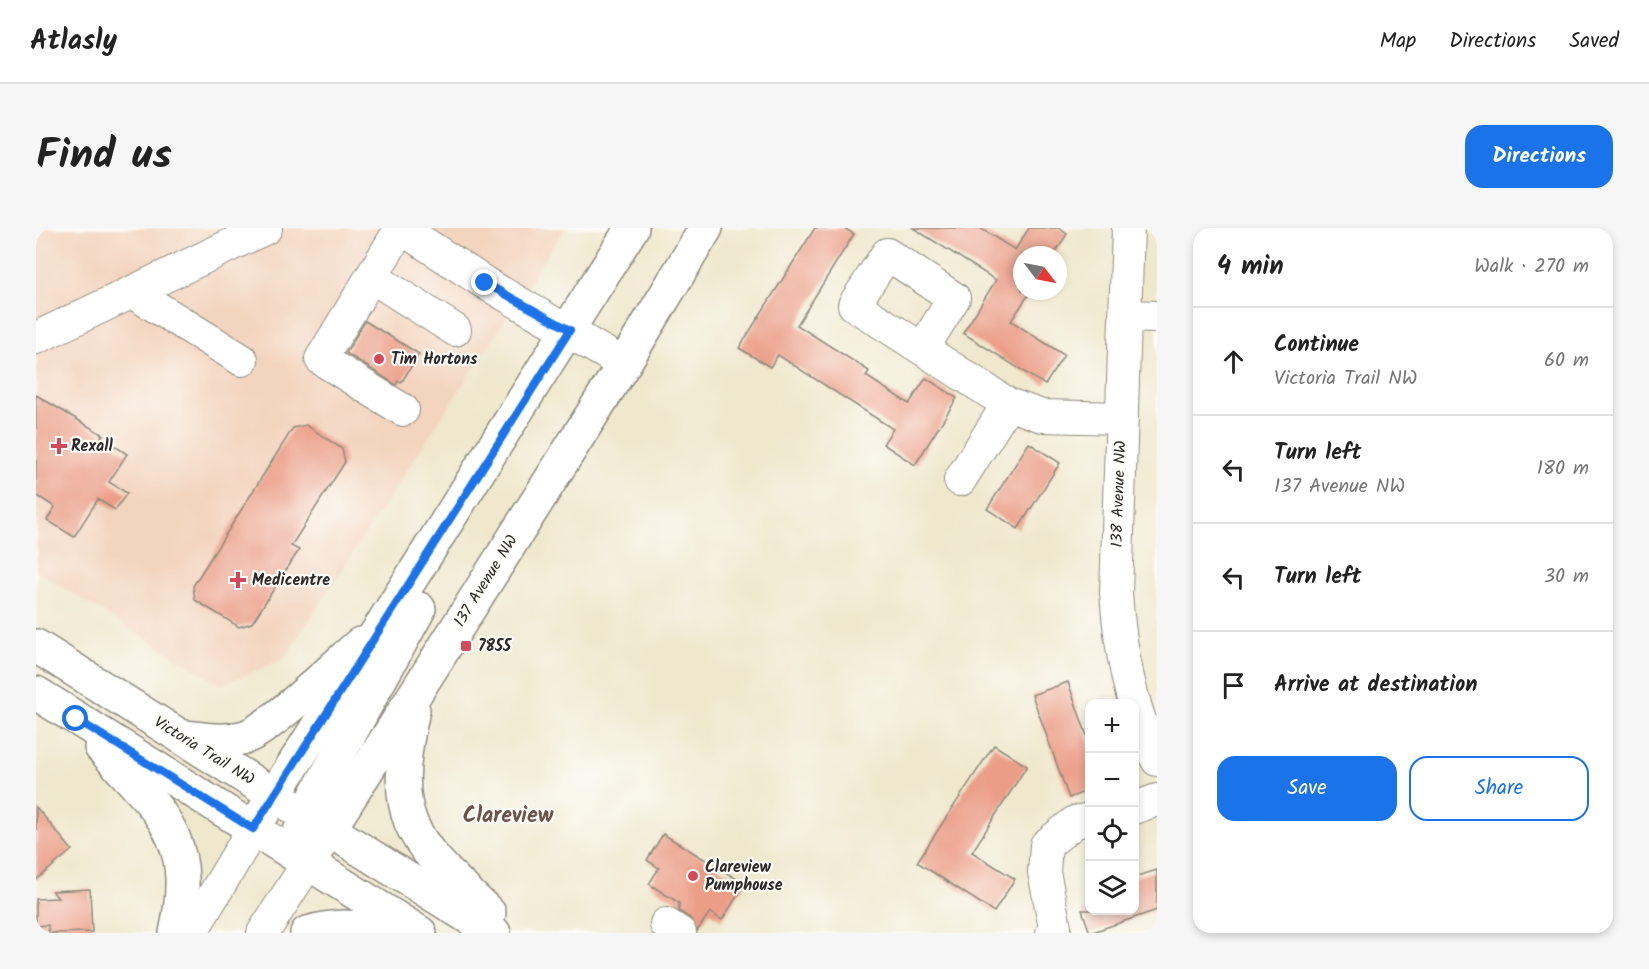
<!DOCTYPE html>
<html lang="en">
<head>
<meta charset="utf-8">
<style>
  :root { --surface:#fff; --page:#f6f6f6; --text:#222; --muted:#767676; --line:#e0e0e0; --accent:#1a73e8 }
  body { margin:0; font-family:Kalam,sans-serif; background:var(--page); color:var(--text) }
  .controls { position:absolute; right:18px; bottom:18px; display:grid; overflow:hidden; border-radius:12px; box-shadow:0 3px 9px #0003 }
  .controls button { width:54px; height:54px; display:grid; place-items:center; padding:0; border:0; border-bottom:2px solid var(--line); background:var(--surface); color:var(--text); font:30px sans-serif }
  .compass { position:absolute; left:977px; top:18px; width:54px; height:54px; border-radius:50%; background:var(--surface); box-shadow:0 3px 9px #0003; rotate:122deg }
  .stop { position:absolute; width:18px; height:18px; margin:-14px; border:4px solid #1a73e8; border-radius:50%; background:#fff }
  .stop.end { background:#1a73e8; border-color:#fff; box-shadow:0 2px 6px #0008 }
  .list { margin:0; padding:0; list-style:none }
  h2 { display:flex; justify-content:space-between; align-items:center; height:78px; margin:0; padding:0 24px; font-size:26px }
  h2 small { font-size:20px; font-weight:400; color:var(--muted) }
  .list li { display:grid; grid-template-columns:39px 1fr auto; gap:18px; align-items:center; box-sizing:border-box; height:108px; padding:0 24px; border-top:2px solid var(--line) }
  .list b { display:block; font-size:22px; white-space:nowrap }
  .list p { margin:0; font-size:20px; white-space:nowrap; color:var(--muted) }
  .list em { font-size:20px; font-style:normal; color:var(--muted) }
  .actions { display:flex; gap:12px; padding:18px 24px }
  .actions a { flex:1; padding:14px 0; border:2px solid var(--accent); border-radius:18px; text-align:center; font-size:21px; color:var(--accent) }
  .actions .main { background:var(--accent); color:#fff }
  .icon { flex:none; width:33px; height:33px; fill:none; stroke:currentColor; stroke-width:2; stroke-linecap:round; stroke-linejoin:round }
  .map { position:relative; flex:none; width:1121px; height:705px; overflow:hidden; border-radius:18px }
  header { display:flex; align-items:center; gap:36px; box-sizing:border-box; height:84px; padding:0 30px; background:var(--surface); border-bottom:2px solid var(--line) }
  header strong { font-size:28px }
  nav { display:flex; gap:33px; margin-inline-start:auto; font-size:21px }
  .intro { display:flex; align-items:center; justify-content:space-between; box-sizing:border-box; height:144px; padding:0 36px }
  h1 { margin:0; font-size:42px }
  .button { padding:15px 27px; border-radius:18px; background:var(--accent); color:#fff; font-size:21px; font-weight:700 }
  main { display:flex; gap:36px; padding:0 36px }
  aside { flex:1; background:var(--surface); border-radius:18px; box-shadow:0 3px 9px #0003 }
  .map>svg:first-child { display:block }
  .built { fill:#f3d4be }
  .building { fill:#eb9d87 }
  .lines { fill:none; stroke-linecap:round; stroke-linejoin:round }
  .minor-casing { stroke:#8d8a7c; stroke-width:34 }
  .major-casing { stroke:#8d8a7c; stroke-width:36 }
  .minor { stroke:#fff; stroke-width:32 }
  .major { stroke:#fff; stroke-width:33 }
  .route { stroke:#1a73e8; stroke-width:8 }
  .poi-dot { fill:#d1495b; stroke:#fdfcf7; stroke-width:2 }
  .labels { text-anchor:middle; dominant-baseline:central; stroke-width:4.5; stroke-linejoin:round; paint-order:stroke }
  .poi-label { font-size:16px; font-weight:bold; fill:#2b2b2b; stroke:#fdfcf7; text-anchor:start }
  .street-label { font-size:16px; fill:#2b2b2b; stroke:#fdfcf7 }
  .district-label { font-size:22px; font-weight:bold; fill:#6e534b; stroke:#fdfcf7 }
</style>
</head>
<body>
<header>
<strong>Atlasly</strong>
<nav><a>Map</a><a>Directions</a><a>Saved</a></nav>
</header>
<div class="intro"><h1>Find us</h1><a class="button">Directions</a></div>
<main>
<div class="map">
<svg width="1121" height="705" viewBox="0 0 1121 705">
  <rect width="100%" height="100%" fill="#fdfcf7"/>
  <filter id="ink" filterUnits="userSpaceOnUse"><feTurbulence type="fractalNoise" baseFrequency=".0167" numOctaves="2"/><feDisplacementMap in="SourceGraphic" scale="12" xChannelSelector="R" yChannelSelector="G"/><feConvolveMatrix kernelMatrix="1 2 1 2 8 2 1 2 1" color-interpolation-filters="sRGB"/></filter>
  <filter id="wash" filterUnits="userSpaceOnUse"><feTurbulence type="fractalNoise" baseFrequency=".008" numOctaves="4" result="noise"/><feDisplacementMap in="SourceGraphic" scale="24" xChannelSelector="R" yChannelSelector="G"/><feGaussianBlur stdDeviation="1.35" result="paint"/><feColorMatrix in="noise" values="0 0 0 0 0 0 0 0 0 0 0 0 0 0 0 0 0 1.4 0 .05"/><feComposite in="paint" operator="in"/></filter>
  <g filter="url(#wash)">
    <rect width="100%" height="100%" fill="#efe8cd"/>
    <path class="built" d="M0 0H529L248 431 185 457 0 343Z"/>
    <g id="blocks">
      <g class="building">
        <path d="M779 0H808L818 6 761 97 833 143 830 148 873 176 890 150 921 170 879 237 847 216 857 201 742 127 734 139 703 120Z"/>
        <path d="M877 0H944L979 22 993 0H1022L1031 6 1018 27H986V63H995L975 93 1028 127 1009 157 927 105 960 52Z"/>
        <path d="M329 93 383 126 365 155 362 153 360 157 310 125Z"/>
        <path d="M0 167 67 207 65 209 91 226 73 254 91 265 79 282 62 271 38 309 11 292 19 279 0 267Z"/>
        <path d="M270 197 306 221 309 234 255 318 263 322 216 395 203 399 159 372 157 358 257 200Z"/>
        <path d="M993 215 1024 235 982 301 951 281Z"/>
        <path d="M1032 454 1053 514V562L1033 570 996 467Z"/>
        <path d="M958 517 991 538 936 624 979 651 958 684 881 634Z"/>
        <path d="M0 579 36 622 0 652Z"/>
        <path d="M627 606 709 656 686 692 674 684 661 703 654 690 643 683V675L613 656 623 640 611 632Z"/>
        <path d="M1121 642V682L1054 705 1046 682H1098V649Z"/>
        <path d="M54 661 56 704 13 705 12 697 0 698V671L22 670 16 663Z"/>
      </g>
    </g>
  </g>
  <g filter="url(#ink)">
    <use href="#blocks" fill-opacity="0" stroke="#8d8a7c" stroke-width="1.5"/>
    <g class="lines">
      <g class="minor-casing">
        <g id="minor">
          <path d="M365 0 449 55 588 136"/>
          <path d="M365 0 285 131 367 182"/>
          <path d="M1092 0 1080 365C1084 422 1094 480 1121 532"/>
          <path d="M336 49 419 102"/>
          <path d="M96 64 206 132"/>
          <path d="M1090 88 1121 89"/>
          <path d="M0 110 230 0"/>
          <path d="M887 120 918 70 851 26 818 77 972 176"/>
          <path d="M924 252 972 176 1006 188 1086 190"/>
          <path d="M1098 580 1121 572"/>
          <path d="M630 696 644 705"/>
          <path d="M155 705 217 601"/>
          <path d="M227 705 272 635"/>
          <path d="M1016 705 1019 699 1008 644 1010 617 1039 594 1054 591"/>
        </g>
      </g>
      <g class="major-casing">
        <g id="major">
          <path d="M0 418 458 705"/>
          <path d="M0 465 384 705"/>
          <path d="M377 482C352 594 375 611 453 685"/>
          <path d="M149 509C169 511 189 515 209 509 233 502 301 436 324 416"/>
          <path d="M65 519C126 586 161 609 140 705"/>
          <path d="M217 601 596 0"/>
          <path d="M265 608 264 603 280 567 383 381"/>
          <path d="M272 635 588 136 670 0"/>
          <path d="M271 705C299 697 319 697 347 705"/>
        </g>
      </g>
      <use href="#minor" class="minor"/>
      <use href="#major" class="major"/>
    </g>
  </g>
  <g class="lines" filter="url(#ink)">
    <path class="route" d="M40 491 217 601 534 102 449 55"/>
  </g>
  <g class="poi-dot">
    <circle cx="343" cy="131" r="6"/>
    <path d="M20 209h6v6h6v6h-6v6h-6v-6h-6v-6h6z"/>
    <path d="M199 343h6v6h6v6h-6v6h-6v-6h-6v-6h6z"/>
    <rect x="424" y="412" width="12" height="12" rx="3"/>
    <circle cx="657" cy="648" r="6"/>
  </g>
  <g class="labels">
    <g class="poi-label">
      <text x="355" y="131">Tim Hortons</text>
      <text x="35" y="218">Rexall</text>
      <text x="216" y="352">Medicentre</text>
      <text x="442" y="418">7855</text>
      <text x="669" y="639">Clareview<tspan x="669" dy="18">Pumphouse</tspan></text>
    </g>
    <g class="street-label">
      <text transform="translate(1083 266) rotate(-88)">138 Avenue NW</text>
      <text transform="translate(450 353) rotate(-58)">137 Avenue NW</text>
      <text transform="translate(168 523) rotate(32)">Victoria Trail NW</text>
    </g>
    <g class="district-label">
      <text x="472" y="588">Clareview</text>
    </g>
  </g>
</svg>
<div class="controls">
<button>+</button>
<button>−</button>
<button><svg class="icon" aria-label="locate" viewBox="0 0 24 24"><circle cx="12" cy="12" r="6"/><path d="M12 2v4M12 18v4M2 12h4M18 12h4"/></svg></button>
<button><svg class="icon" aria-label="layers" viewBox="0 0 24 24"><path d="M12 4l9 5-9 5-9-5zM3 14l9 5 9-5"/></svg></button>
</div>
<svg class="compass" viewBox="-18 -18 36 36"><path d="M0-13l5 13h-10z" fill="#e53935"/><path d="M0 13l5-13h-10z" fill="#767676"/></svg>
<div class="stop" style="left:40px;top:491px"></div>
<div class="stop end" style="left:449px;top:55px"></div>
</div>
<aside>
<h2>4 min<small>Walk · 270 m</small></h2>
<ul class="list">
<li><svg class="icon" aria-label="ahead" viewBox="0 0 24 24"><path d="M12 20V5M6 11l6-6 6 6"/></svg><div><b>Continue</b><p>Victoria Trail NW</p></div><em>60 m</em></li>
<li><svg class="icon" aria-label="left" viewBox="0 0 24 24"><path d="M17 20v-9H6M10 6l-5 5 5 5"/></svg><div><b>Turn left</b><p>137 Avenue NW</p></div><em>180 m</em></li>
<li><svg class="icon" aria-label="left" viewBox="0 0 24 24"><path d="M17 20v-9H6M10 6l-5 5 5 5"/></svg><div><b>Turn left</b></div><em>30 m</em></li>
<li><svg class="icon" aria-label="arrive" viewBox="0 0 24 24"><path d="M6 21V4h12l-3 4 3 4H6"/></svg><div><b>Arrive at destination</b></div></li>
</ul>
<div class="actions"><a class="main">Save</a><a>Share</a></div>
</aside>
</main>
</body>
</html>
